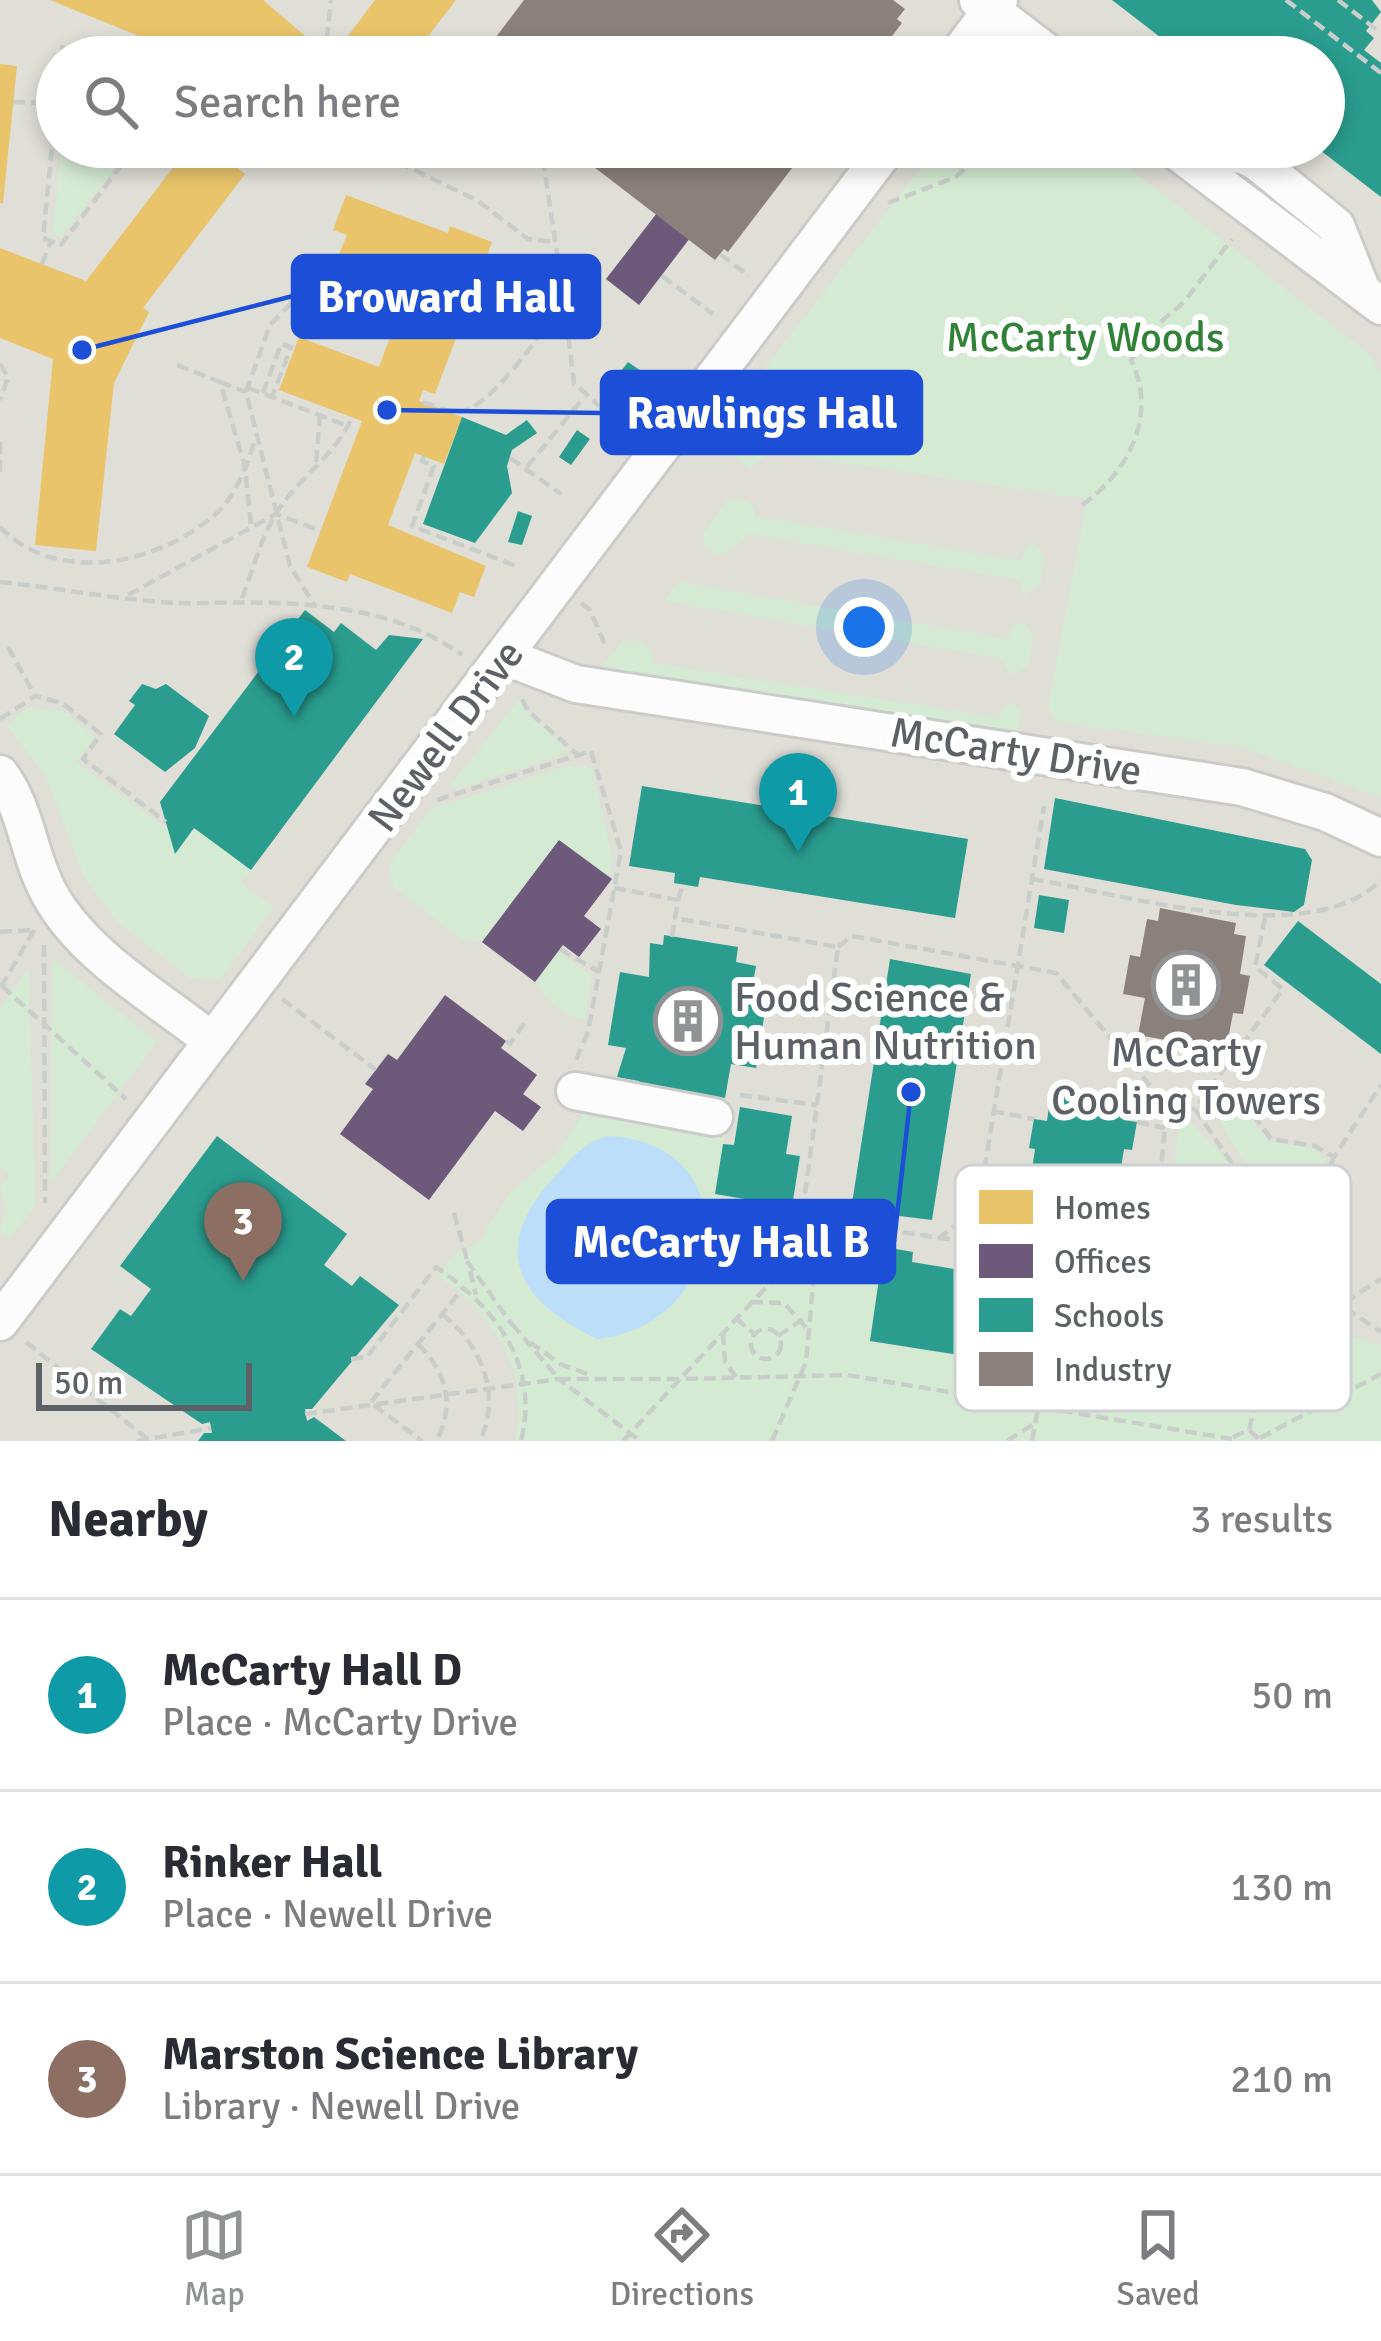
<!DOCTYPE html>
<html lang="en">
<head>
<meta charset="utf-8">
<style>
  :root { --surface:#fff; --page:#f7f7f7; --text:#2b2b33; --muted:#7c7c81; --line:#e1e1e2; --accent:#909294 }
  body { margin:0; font-family:Signika,sans-serif; background:var(--page); color:var(--text) }
  .scale { position:absolute; left:36px; bottom:30px; width:216px; box-sizing:border-box; padding-left:12px; border:6px solid #5d6166; border-top:0; font-size:33px; line-height:42px; white-space:nowrap; color:#5d6166; -webkit-text-stroke:9px #fff; paint-order:stroke }
  .you { position:absolute; left:864px; top:627px; width:42px; height:42px; margin:-30px; border:9px solid #fff; border-radius:50%; background:#1a73e8; box-shadow:0 0 0 18px #1a73e833 }
  .badge { display:grid; place-items:center; width:78px; height:78px; border-radius:50%; background:var(--accent); color:#fff; font-size:39px; font-weight:700 }
  .pin { position:absolute; translate:-50% -99px; filter:drop-shadow(0 3px 6px #0008) }
  .pin::after { content:''; position:absolute; top:63px; width:42px; height:36px; background:inherit; clip-path:polygon(0 0,100% 0,50% 100%) }
  .list { margin:0; padding:0; list-style:none }
  h2 { display:flex; justify-content:space-between; align-items:center; height:156px; margin:0; padding:0 48px; font-size:51px }
  h2 small { font-size:39px; font-weight:400; color:var(--muted) }
  .list li { display:grid; grid-template-columns:78px 1fr auto; gap:36px; align-items:center; box-sizing:border-box; height:192px; padding:0 48px; border-top:3px solid var(--line) }
  .list b { display:block; font-size:45px; white-space:nowrap }
  .list p { margin:0; font-size:39px; white-space:nowrap; color:var(--muted) }
  .list em { font-size:39px; font-style:normal; color:var(--muted) }
  .icon { flex:none; width:66px; height:66px; fill:none; stroke:currentColor; stroke-width:2; stroke-linecap:round; stroke-linejoin:round }
  .map { position:relative; flex:none; width:1381px; height:1441px; overflow:hidden }
  .search { position:absolute; background:var(--surface); box-shadow:0 6px 18px #0003; left:36px; right:36px; top:36px; height:132px; display:flex; align-items:center; gap:30px; box-sizing:border-box; padding:0 42px; border-radius:66px; color:var(--muted); font-size:45px }
  .sheet { height:732px; background:var(--surface) }
  nav { display:flex; justify-content:space-around; align-items:center; box-sizing:border-box; height:168px; border-top:3px solid var(--line); background:var(--surface); font-size:33px; color:var(--muted) }
  nav a { display:grid; justify-items:center; gap:6px }
  nav .on { color:var(--accent) }
  .map>svg:first-child { display:block }
  .education { fill:#dfded7; fill-rule:evenodd }
  .green { fill:#d5ead3 }
  .water { fill:#bcdef8 }
  .homes { fill:#e9c46a }
  .offices { fill:#6d597a }
  .schools { fill:#2a9d8f }
  .industry { fill:#8a817c }
  .lines { fill:none; stroke-linecap:round; stroke-linejoin:round }
  .minor-casing { stroke:#cbcbca; stroke-width:42 }
  .path { stroke:#c9cecb; stroke-width:4.5; stroke-dasharray:12 6; stroke-linecap:butt }
  .minor { stroke:#fcfcfc; stroke-width:36 }
  .labels { text-anchor:middle; dominant-baseline:central; stroke-width:12; stroke-linejoin:round; paint-order:stroke }
  .park-label { font-size:42px; fill:#308236; stroke:#fff }
  .street-label { font-size:42px; fill:#5d6166; stroke:#fff }
  .poi-label { font-size:42px; fill:#5d6166; stroke:#fff; text-anchor:start }
  .key { fill:#fff; stroke:#ced0d1; stroke-width:3 }
  .key-label { font-size:33px; fill:#5d6166 }
  .leader { fill:none; stroke:#1d4ed8; stroke-width:4.5 }
  .callout-dot { fill:#1d4ed8; stroke:#fff; stroke-width:4.5 }
  .callout { fill:#1d4ed8; stroke:#1d4ed8; stroke-width:4.5 }
  .callout-label { font-size:45px; text-anchor:middle; font-weight:bold; fill:#fff }
</style>
</head>
<body>
<div class="map">
<svg width="1381" height="1441" viewBox="0 0 1381 1441">
  <rect width="100%" height="100%" fill="#eeede8"/>
  <path class="education" d="M0 0H1381V1441H0ZM57 57H1324V147H57Z"/>
  <g class="green">
    <path d="M61 147H131L61 237 53 233Z"/>
    <path d="M937 147H1102L1371 355 1381 375V797L1242 747 1056 722 1048 707 1087 499 769 452 750 469 710 438Z"/>
    <path d="M740 498 755 507 754 516 1021 561 1026 547 1034 543 1045 556 1040 584 1023 596 1020 580 749 534 727 553H714L704 545V533L728 500Z"/>
    <path d="M679 582 1007 639 1013 625 1024 623 1033 635 1028 666 1013 675 1005 668V659L664 601Z"/>
    <path d="M622 641 643 643 652 651V663L999 718 1003 707 1013 702 1021 711 1017 736 600 670Z"/>
    <path d="M518 701 569 752 457 789 449 786Z"/>
    <path d="M27 708 64 711 95 737 76 762 169 830 176 852 194 828 251 870 241 883 274 907 220 980 191 979 118 923 84 877 46 776 7 726Z"/>
    <path d="M568 766 592 768 613 860 609 877 559 840 482 942 462 940 393 886 389 864 431 809Z"/>
    <path d="M558 951 592 976 585 1020C565 1018 544 999 535 982Z"/>
    <path d="M52 958 157 1042 50 1184Z"/>
    <path d="M29 968 35 1207 9 1239 0 1233 5 1209 0 1188 9 1175 0 1168V1008Z"/>
    <path d="M1217 1098 1239 1103 1268 1141 1311 1148 1327 1160 1290 1236 1222 1126Z"/>
    <path d="M587 1109 725 1135 715 1195 792 1207 874 1211 865 1261 881 1265 871 1342 1218 1396 1230 1322 1250 1306 1381 1345V1441H515C531 1371 493 1314 438 1276L456 1253 478 1243 511 1191 555 1155Z"/>
    <path d="M1181 1112 1226 1159 1283 1251 1260 1283C1227 1278 1174 1281 1164 1244Z"/>
  </g>
  <path class="water" d="M607 1136C751 1142 729 1325 597 1339 521 1302 488 1253 550 1182 567 1163 581 1144 607 1136Z"/>
  <g class="homes">
    <path d="M50 0H263L318 47 310 57H231L220 48 213 57H191Z"/>
    <path d="M375 0H456L412 57H345L356 43 348 36Z"/>
    <path d="M0 64 17 66 3 203H0Z"/>
    <path d="M189 147H210L245 174 143 308 149 312 114 383 96 551 35 545 53 359 0 338V248L86 281Z"/>
    <path d="M346 195 448 233 450 226 492 242 435 394 423 390 419 401 462 417 444 464 415 453 388 525 486 566 474 597 460 592 452 613 350 574 347 582 307 567 362 421 279 390 299 337 379 367 409 287 337 259 347 235 333 230Z"/>
  </g>
  <g class="offices">
    <path d="M657 213 690 238 639 305 606 279Z"/>
    <path d="M559 840 612 879 584 916 601 929 579 957 563 945 535 982 482 942Z"/>
    <path d="M445 995 506 1041 501 1048 537 1075 523 1094 541 1107 523 1131 495 1111 429 1200 340 1134 373 1089 365 1084 388 1054 397 1060Z"/>
  </g>
  <g class="schools">
    <path d="M1112 0H1372L1381 12 1366 31 1374 38 1364 50 1381 63V197L1316 147H1324V57H1186Z"/>
    <path d="M628 362 641 371 621 399 607 389Z"/>
    <path d="M462 417 506 435 527 420 537 433 512 450 507 466 512 493 475 543 423 524Z"/>
    <path d="M577 430 590 439 571 465 559 457Z"/>
    <path d="M518 511 532 516 522 545 508 542Z"/>
    <path d="M305 610 334 632 341 623 376 650 389 635 423 639 251 870 194 828 175 854 160 802Z"/>
    <path d="M142 684 156 689 166 684 209 716 195 748 165 772 114 734 135 705 129 701Z"/>
    <path d="M642 786 968 839 955 918 700 877 698 887 674 883 675 873 629 866Z"/>
    <path d="M1055 798 1305 849 1312 860 1304 905 1294 912 1236 905 1044 869Z"/>
    <path d="M1039 895 1069 900 1064 933 1034 928Z"/>
    <path d="M1298 921 1381 984V1054L1264 965Z"/>
    <path d="M664 935 738 947 736 962 756 966 751 995 767 998 756 1068 731 1064 725 1098 713 1096 712 1103 637 1091 639 1081 617 1077 626 1048 608 1045 620 972 649 977 650 943 663 945Z"/>
    <path d="M890 959 971 974 932 1220 851 1210Z"/>
    <path d="M1051 1093 1125 1105 1123 1120 1137 1122 1132 1150 1124 1149 1110 1240 1076 1231 1073 1246 1056 1243 1058 1227 1024 1226 1035 1149 1029 1148 1034 1119 1047 1121Z"/>
    <path d="M740 1107 792 1116 786 1154 800 1156 792 1207 715 1194 723 1144 734 1145Z"/>
    <path d="M217 1136 347 1234 324 1265 352 1286 360 1276 399 1305 312 1409H305L307 1421 314 1417 346 1441H198L204 1433H212L210 1422 202 1424 91 1349 120 1309 131 1316 151 1289 120 1266Z"/>
    <path d="M868 1244 913 1252 912 1262 1202 1310 1204 1299 1250 1306 1247 1324 1230 1322 1219 1396 870 1341 881 1265 865 1262Z"/>
  </g>
  <g class="industry">
    <path d="M524 0H893L905 9 897 19 902 23 876 57H481Z"/>
    <path d="M568 147H808L728 252 724 249 715 260Z"/>
    <path d="M1160 908 1236 923 1234 934 1246 936 1240 974 1250 976 1243 1014 1233 1013 1226 1051 1138 1035 1145 998 1123 994 1130 955 1140 957 1147 919 1158 921Z"/>
  </g>
  <g class="lines">
    <g class="minor-casing">
      <g id="minor">
        <path d="M978 0 1053 57"/>
        <path d="M956 57 999 0"/>
        <path d="M1171 147 1381 306"/>
        <path d="M1175 149 1243 155 1257 162 1336 226 1362 291"/>
        <path d="M506 657 576 684 1242 787 1325 812 1381 838"/>
        <path d="M0 774C27 810 28 855 49 893 82 955 158 998 212 1041"/>
        <path d="M575 1091 714 1117"/>
        <path d="M0 1322 888 147"/>
      </g>
    </g>
    <g class="path">
      <path d="M1286 0 1381 73"/>
      <path d="M1338 0 1381 33"/>
      <path d="M62 45V57"/>
      <path d="M325 57 331 0"/>
      <path d="M57 95 43 238 61 245 135 147"/>
      <path d="M13 102 56 103"/>
      <path d="M382 154 478 201 528 239 555 242"/>
      <path d="M174 167 168 163 180 147"/>
      <path d="M888 203 956 177 986 147"/>
      <path d="M720 254 749 276"/>
      <path d="M42 264 51 241"/>
      <path d="M662 276 713 314"/>
      <path d="M304 290 270 325 246 392 290 566 315 606"/>
      <path d="M564 301 574 383 615 420"/>
      <path d="M0 364 8 377 0 400"/>
      <path d="M177 365 220 382 245 467 251 525"/>
      <path d="M220 382 246 392"/>
      <path d="M248 388 348 426"/>
      <path d="M263 393 281 344 291 347 272 397"/>
      <path d="M423 403C432 403 447 413 458 412 490 411 547 325 564 300L541 147"/>
      <path d="M0 442V477"/>
      <path d="M424 456 422 461 434 466 412 526 519 567"/>
      <path d="M510 458 561 494"/>
      <path d="M316 462 320 415"/>
      <path d="M527 467 584 397"/>
      <path d="M1082 505C1129 472 1158 414 1131 360L1150 331 1184 302 1232 239"/>
      <path d="M0 527C57 586 160 565 218 512 236 495 249 462 255 438"/>
      <path d="M0 582C62 588 143 605 203 603 290 601 389 602 462 655"/>
      <path d="M128 595 276 514 321 531"/>
      <path d="M242 598C253 571 261 537 277 512 299 477 337 454 352 417"/>
      <path d="M581 603 590 610 605 645"/>
      <path d="M8 647 35 696"/>
      <path d="M522 699 528 711 577 754"/>
      <path d="M0 719 35 696 62 703 101 734 83 759 166 822"/>
      <path d="M437 800 591 751 621 851 588 1032 576 1060"/>
      <path d="M1032 879C1124 894 1310 952 1381 880"/>
      <path d="M614 888 678 900 675 918 838 947 805 1194 819 1220 1151 1269 1339 1304 1381 1332"/>
      <path d="M678 900 683 884"/>
      <path d="M1265 918 1255 967 1283 989 1195 1109 1290 1249 1339 1304"/>
      <path d="M0 932 34 930"/>
      <path d="M672 937 675 918"/>
      <path d="M44 945 45 1203"/>
      <path d="M838 947 852 936 1056 973 1167 1106 1195 1109"/>
      <path d="M560 949 599 972"/>
      <path d="M2 986 126 1099"/>
      <path d="M1 987 34 930"/>
      <path d="M282 999 376 1070"/>
      <path d="M506 1041 510 1044 526 1021"/>
      <path d="M1207 1092 1242 1100 1271 1139 1315 1146 1334 1157 1381 1085"/>
      <path d="M740 1095 817 1105"/>
      <path d="M992 1111 1034 1119"/>
      <path d="M1137 1122 1165 1128"/>
      <path d="M978 1208 1011 1251"/>
      <path d="M454 1213 467 1260"/>
      <path d="M893 1231 896 1215"/>
      <path d="M938 1239 978 1208 1044 806"/>
      <path d="M467 1261 513 1326"/>
      <path d="M1151 1269 1167 1107"/>
      <path d="M470 1271 476 1295"/>
      <path d="M751 1302 784 1303 809 1331"/>
      <path d="M442 1314C481 1345 502 1393 480 1441"/>
      <path d="M736 1318 754 1334"/>
      <path d="M512 1324 559 1379H680L818 1232"/>
      <circle cx="766" cy="1344" r="15"/>
      <path d="M723 1333 725 1362 736 1377"/>
      <path d="M778 1336 803 1319"/>
      <path d="M26 1342 150 1441"/>
      <path d="M530 1342 560 1364 593 1376"/>
      <path d="M418 1344C446 1371 456 1406 436 1441"/>
      <path d="M351 1359 367 1357 436 1267C496 1308 540 1365 521 1441"/>
      <path d="M371 1402 464 1287"/>
      <path d="M1254 1403 1261 1291 1302 1235 1334 1157"/>
      <path d="M374 1405 422 1441"/>
      <path d="M305 1414 559 1379 640 1441"/>
      <path d="M1249 1430C1260 1373 1332 1307 1381 1279"/>
      <path d="M1233 1437 1249 1430 1261 1441"/>
      <path d="M1260 1438 1381 1374"/>
      <path d="M137 1441 211 1428"/>
      <path d="M623 1441 680 1379 847 1375 1232 1439"/>
      <path d="M772 1441 806 1362 819 1221"/>
      <path d="M1007 1441 1034 1424"/>
      <path d="M1032 1441 1045 1369"/>
    </g>
    <use href="#minor" class="minor"/>
  </g>
  <defs>
    <g id="building-ring" transform="scale(3.45)"><circle r="9.5" fill="#fff" stroke="#909294" stroke-width="1.5"/><path d="M-4-6H4V6H1V3H-1V6H-4ZM-2.5-4.3h1.7v1.8h-1.7ZM.8-4.3h1.7v1.8H.8ZM-2.5-1h1.7V.8h-1.7ZM.8-1h1.7V.8H.8Z" fill="#909294"/></g>
  </defs>
  <g fill-rule="evenodd">
    <use href="#building-ring" x="1186" y="985"/>
    <use href="#building-ring" x="688" y="1021"/>
  </g>
  <g class="labels">
    <g class="park-label">
      <text x="1085" y="337">McCarty Woods</text>
    </g>
    <g class="street-label">
      <text transform="translate(446 736) rotate(-53)">Newell Drive</text>
      <text transform="translate(1016 752) rotate(9)">McCarty Drive</text>
    </g>
    <g class="poi-label">
      <text x="734" y="997">Food Science &amp;<tspan x="734" dy="48">Human Nutrition</tspan></text>
      <text x="1186" y="1052" text-anchor="middle">McCarty<tspan x="1186" dy="48">Cooling Towers</tspan></text>
    </g>
  </g>
  <rect x="955" y="1165" width="396" height="246" rx="18" class="key"/>
  <rect x="979" y="1190" width="54" height="34" fill="#e9c46a"/>
  <rect x="979" y="1244" width="54" height="34" fill="#6d597a"/>
  <rect x="979" y="1298" width="54" height="34" fill="#2a9d8f"/>
  <rect x="979" y="1352" width="54" height="34" fill="#8a817c"/>
  <g class="key-label">
    <text x="1054" y="1219">Homes</text>
    <text x="1054" y="1273">Offices</text>
    <text x="1054" y="1327">Schools</text>
    <text x="1054" y="1381">Industry</text>
  </g>
  <path class="leader" d="M82 350L293 296M387 410L602 413M911 1092L894 1242"/>
  <g class="callout-dot">
    <circle cx="82" cy="350" r="12"/>
    <circle cx="387" cy="410" r="12"/>
    <circle cx="911" cy="1092" r="12"/>
  </g>
  <g class="callout">
    <rect x="293" y="256" width="306" height="81" rx="12"/>
    <rect x="602" y="372" width="319" height="81" rx="12"/>
    <rect x="548" y="1201" width="346" height="81" rx="12"/>
  </g>
  <g class="callout-label">
    <text x="446" y="312">Broward Hall</text>
    <text x="762" y="428">Rawlings Hall</text>
    <text x="721" y="1257">McCarty Hall B</text>
  </g>
</svg>
<div class="scale">50 m</div>
<div class="you"></div>
<div class="pin badge" style="left:798px;top:852px;background:#0f9aa8">1</div>
<div class="pin badge" style="left:294px;top:717px;background:#0f9aa8">2</div>
<div class="pin badge" style="left:243px;top:1281px;background:#8d6e63">3</div>
<div class="search"><svg class="icon" aria-label="search" viewBox="0 0 24 24"><circle cx="10" cy="10" r="6"/><path d="M15 15l6 6"/></svg>Search here</div>
</div>
<section class="sheet">
<h2>Nearby<small>3 results</small></h2>
<ul class="list">
<li><span class="badge" style="background:#0f9aa8">1</span><div><b>McCarty Hall D</b><p>Place · McCarty Drive</p></div><em>50 m</em></li>
<li><span class="badge" style="background:#0f9aa8">2</span><div><b>Rinker Hall</b><p>Place · Newell Drive</p></div><em>130 m</em></li>
<li><span class="badge" style="background:#8d6e63">3</span><div><b>Marston Science Library</b><p>Library · Newell Drive</p></div><em>210 m</em></li>
</ul>
</section>
<nav>
<a class="on"><svg class="icon" aria-label="map" viewBox="0 0 24 24"><path d="M3 6l6-2 6 2 6-2v14l-6 2-6-2-6 2zM9 4v14M15 6v14"/></svg>Map</a>
<a><svg class="icon" aria-label="directions" viewBox="0 0 24 24"><path d="M12 3l9 9-9 9-9-9zM9 14v-3h6M13 9l2 2-2 2"/></svg>Directions</a>
<a><svg class="icon" aria-label="saved" viewBox="0 0 24 24"><path d="M7 4h10v16l-5-4-5 4z"/></svg>Saved</a>
</nav>
</body>
</html>
